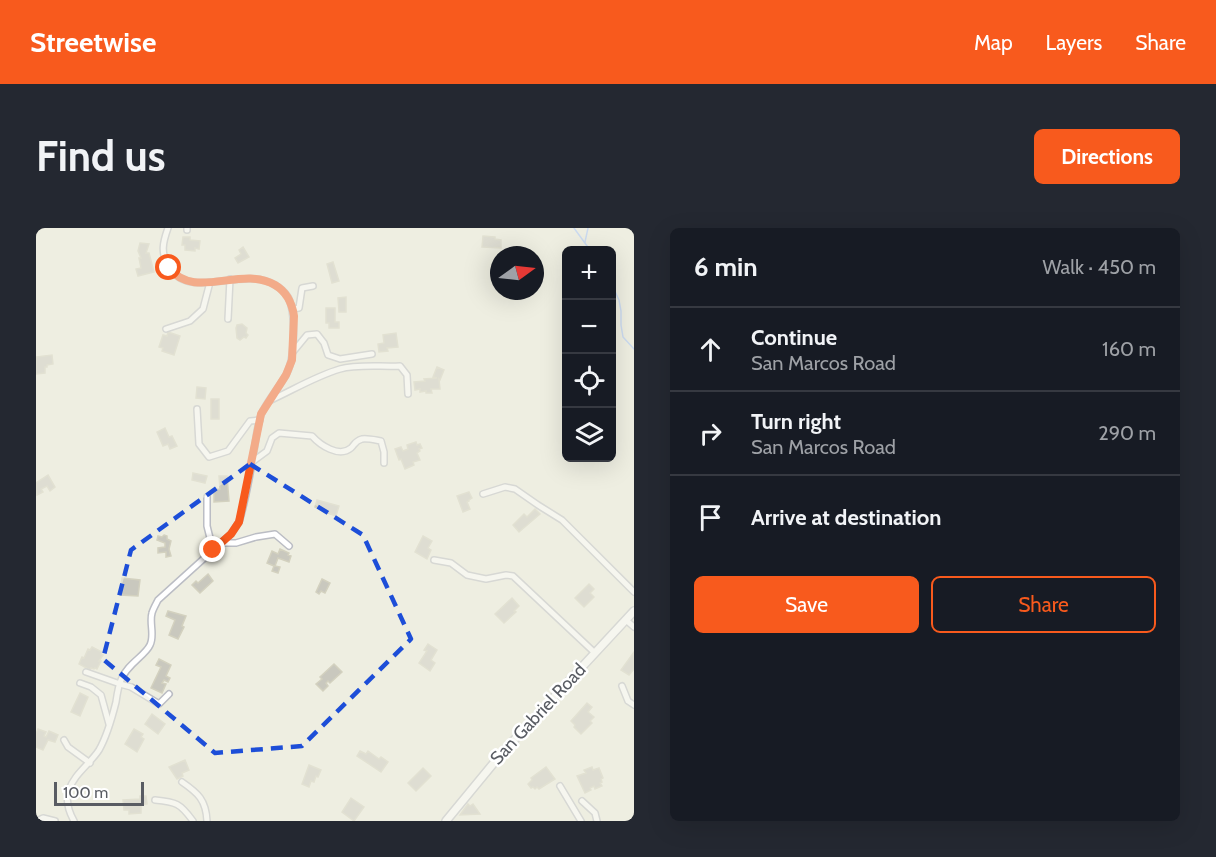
<!DOCTYPE html>
<html lang="en">
<head>
<meta charset="utf-8">
<style>
  :root { --surface:#171b24; --page:#242831; --text:#f1f3f6; --muted:#9ea1a6; --line:#363941; --accent:#f85a1d }
  body { margin:0; font-family:Cabin,sans-serif; background:var(--page); color:var(--text) }
  .controls { position:absolute; right:18px; top:18px; display:grid; overflow:hidden; border-radius:9px; box-shadow:0 6px 24px #0002 }
  .controls button { width:54px; height:54px; display:grid; place-items:center; padding:0; border:0; border-bottom:2px solid var(--line); background:var(--surface); color:var(--text); font:30px sans-serif }
  .compass { position:absolute; left:454px; top:18px; width:54px; height:54px; border-radius:50%; background:var(--surface); box-shadow:0 6px 24px #0002; rotate:75deg }
  .scale { position:absolute; left:18px; bottom:15px; width:90px; box-sizing:border-box; padding-left:6px; border:3px solid #595c63; border-top:0; font-size:16px; line-height:21px; white-space:nowrap; color:#595c63; -webkit-text-stroke:4px #fff; paint-order:stroke }
  .stop { position:absolute; width:18px; height:18px; margin:-14px; border:4px solid #f85a1d; border-radius:50%; background:#fff }
  .stop.end { background:#f85a1d; border-color:#fff; box-shadow:0 2px 6px #0008 }
  .list { margin:0; padding:0; list-style:none }
  h2 { display:flex; justify-content:space-between; align-items:center; height:78px; margin:0; padding:0 24px; font-size:26px }
  h2 small { font-size:20px; font-weight:400; color:var(--muted) }
  .list li { display:grid; grid-template-columns:39px 1fr auto; gap:18px; align-items:center; box-sizing:border-box; height:84px; padding:0 24px; border-top:2px solid var(--line) }
  .list b { display:block; font-size:22px; white-space:nowrap }
  .list p { margin:0; font-size:20px; white-space:nowrap; color:var(--muted) }
  .list em { font-size:20px; font-style:normal; color:var(--muted) }
  .actions { display:flex; gap:12px; padding:18px 24px }
  .actions a { flex:1; padding:14px 0; border:2px solid var(--accent); border-radius:9px; text-align:center; font-size:21px; color:var(--accent) }
  .actions .main { background:var(--accent); color:#fff }
  .icon { flex:none; width:33px; height:33px; fill:none; stroke:currentColor; stroke-width:2; stroke-linecap:round; stroke-linejoin:round }
  .map { position:relative; flex:none; width:598px; height:593px; overflow:hidden; border-radius:9px }
  header { display:flex; align-items:center; gap:36px; box-sizing:border-box; height:84px; padding:0 30px; background:var(--accent); color:#fff }
  header strong { font-size:28px }
  nav { display:flex; gap:33px; margin-inline-start:auto; font-size:21px }
  .intro { display:flex; align-items:center; justify-content:space-between; box-sizing:border-box; height:144px; padding:0 36px }
  h1 { margin:0; font-size:42px }
  .button { padding:15px 27px; border-radius:9px; background:var(--accent); color:#fff; font-size:21px; font-weight:700 }
  main { display:flex; gap:36px; padding:0 36px }
  aside { flex:1; background:var(--surface); border-radius:9px; box-shadow:0 6px 24px #0002 }
  .map>svg:first-child { display:block }
  .lines { fill:none; stroke-linecap:round; stroke-linejoin:round }
  .stream { stroke:#a0c2ff; stroke-width:1.5 }
  .building { fill:#c9c8be; stroke:#d3d1bf; stroke-width:1.5 }
  .minor-casing { stroke:#bbbdc4; stroke-width:8 }
  .tertiary-casing { stroke:#bbbdc4; stroke-width:10 }
  .minor { stroke:#fff; stroke-width:5 }
  .tertiary { stroke:#fff; stroke-width:7 }
  .route { stroke:#f85a1d; stroke-width:8 }
  .marked { fill:none; stroke:#1d4ed8; stroke-width:4.5; stroke-dasharray:12 8; stroke-linejoin:round }
  .labels { text-anchor:middle; dominant-baseline:central; stroke-width:5; stroke-linejoin:round; paint-order:stroke }
  .street-label { font-size:18px; fill:#595c63; stroke:#fff }
</style>
</head>
<body>
<header>
<strong>Streetwise</strong>
<nav><a>Map</a><a>Layers</a><a>Share</a></nav>
</header>
<div class="intro"><h1>Find us</h1><a class="button">Directions</a></div>
<main>
<div class="map">
<svg width="598" height="593" viewBox="0 0 598 593">
  <rect width="100%" height="100%" fill="#eeeee1"/>
  <g class="lines">
    <g class="stream">
      <path d="M538 0 554 22"/>
      <path d="M549 14 552 0"/>
      <path d="M576 57 583 72 585 83V97L587 109 598 121"/>
    </g>
  </g>
  <g class="building">
    <path d="M447 8 459 9V11L465 12V20L446 19Z"/>
    <path d="M147 9H154V12L164 13 163 21 159 20V23L149 22V17H146Z"/>
    <path d="M104 15 113 16 110 25H113L118 44 102 48 100 41 105 40 103 30H105L102 23Z"/>
    <path d="M207 19 213 29 202 35 199 30 205 26 203 22Z"/>
    <path d="M297 34 303 53 296 55 291 36Z"/>
    <path d="M310 69V84H303L302 70Z"/>
    <path d="M290 80H299V94H303V100H293V95H290Z"/>
    <path d="M206 96 211 100 210 105 212 107 210 110 208 109 204 112 201 110 200 100 201 97Z"/>
    <path d="M132 104 144 108 138 127 126 123 127 120 123 119 127 107 131 108Z"/>
    <path d="M360 105 362 119 351 120 352 123 343 124 342 116 348 115 347 107Z"/>
    <path d="M16 127 17 136 11 137V139H9V145L0 146V129Z"/>
    <path d="M401 139 408 142 404 152 403 151 404 161H395L396 165H390V163L384 164V161L379 162 378 154 389 153 388 151 401 150 397 149Z"/>
    <path d="M161 159 170 160 169 171 160 170Z"/>
    <rect x="175" y="171" width="8" height="20"/>
    <path d="M129 200 133 209 136 208 141 218 134 221 132 216 127 218 121 204Z"/>
    <path d="M380 214 381 217 384 216 386 220 383 221 384 223 381 225 384 232 377 234 378 237 369 241 365 231 363 232 359 221 365 219 367 223 372 221 371 217Z"/>
    <path d="M157 245 171 248 169 255 156 252Z"/>
    <path d="M12 247 19 259 14 263 11 258 5 261 7 264 1 267 0 255Z"/>
    <path d="M183 248H191L193 273 178 274V262L184 261Z"/>
    <path d="M433 264 436 270 433 272V273L431 274 434 281 427 284 421 268Z"/>
    <path d="M281 272 303 278 300 288 287 283V282L279 279Z"/>
    <path d="M499 281 504 286 483 304 477 297 488 286 491 289Z"/>
    <path d="M128 307 131 308V311L135 313 133 321 135 328 130 329V324L122 325V320L129 319V315L121 312 122 308 126 309Z"/>
    <path d="M387 308 396 313 392 320 395 322 391 331 379 324Z"/>
    <path d="M244 321 253 325 252 327 255 328 253 334 242 330 239 338 244 339 242 345 236 343 238 338 231 335 236 323 242 326Z"/>
    <path d="M172 346 177 353 164 365 156 357 160 353 162 355Z"/>
    <path d="M86 350 104 352 102 368 84 367Z"/>
    <path d="M286 351 294 355 289 365 285 363 283 366 280 364Z"/>
    <path d="M553 356 558 361 554 365 558 369 548 379 539 370Z"/>
    <path d="M476 370 483 378 478 383 480 384 468 395 459 386Z"/>
    <path d="M132 383 150 388 146 398 148 399 142 411 133 407 139 392 130 388Z"/>
    <path d="M392 416 401 422 395 432 399 435 394 443 383 435 391 423 388 422Z"/>
    <path d="M56 419 66 424 65 426 67 427 63 433H65L61 441 59 440 58 441 55 440 54 442 43 436 46 429 48 430 52 421 54 422Z"/>
    <path d="M598 424V441L593 447 585 442Z"/>
    <path d="M123 431 135 437 130 448 134 450 132 454 128 452 126 455 130 456 126 465 115 460 125 439 120 437Z"/>
    <path d="M298 436 306 444 294 455 292 453 290 455 292 458 287 463 280 456 286 451 284 449Z"/>
    <path d="M44 465 52 469 44 488 35 484Z"/>
    <path d="M551 475 556 479 552 484 558 489 554 493 556 495 545 506 538 499 539 497 535 493Z"/>
    <path d="M116 486 129 496 122 506 109 496Z"/>
    <path d="M2 501 10 504 8 508 10 509 13 503 22 507 19 514 12 512 7 522 0 519V506Z"/>
    <path d="M98 501 107 506 105 509 108 511 101 524 89 516Z"/>
    <path d="M324 523 330 526 332 523 343 531 345 529 352 534 345 544 321 528Z"/>
    <path d="M149 532 153 542 146 545 147 548 141 551 133 539Z"/>
    <path d="M273 537 285 542 282 549 280 548 278 554 275 553 273 559 266 556Z"/>
    <path d="M510 539 519 551 503 561 501 559 499 561 497 559 495 560 492 556 496 552 495 550Z"/>
    <path d="M556 539 557 542 563 540 567 550 565 551 566 554 564 555 566 558 559 561 558 558 554 560 555 562 549 565 541 548 550 545 548 542Z"/>
    <path d="M387 540 395 548 380 563 372 555Z"/>
    <path d="M104 568H110L111 576 105 577V585L93 586V582H88L87 572 104 571Z"/>
    <path d="M315 570 328 579 318 593 306 584Z"/>
    <path d="M432 576 434 578 437 576 444 586 424 587Z"/>
  </g>
  <g class="lines">
    <g class="minor-casing">
      <g id="minor">
        <path d="M151 2V0"/>
        <path d="M256 81 263 80 266 60 277 58"/>
        <path d="M192 91 194 51"/>
        <path d="M130 101 154 93 167 81 174 54"/>
        <path d="M257 124 271 107 281 106 288 115 292 127 304 131 336 126"/>
        <path d="M235 172C257 162 280 148 304 141 321 136 346 139 364 138L371 147 372 166"/>
        <path d="M161 181 163 216 173 229 192 223 214 193 224 192"/>
        <path d="M216 234 231 223 236 210 243 205 276 208C284 217 303 230 315 220 319 216 319 213 326 211 331 210 339 212 345 213L348 224V235"/>
        <path d="M447 266 469 259 479 261 502 277 526 292 598 364"/>
        <path d="M171 269V298L177 322"/>
        <path d="M185 315H200L220 309 239 306 253 318"/>
        <path d="M398 332 415 335 431 347 450 351 470 347 477 348 559 425"/>
        <path d="M590 392 598 399"/>
        <path d="M50 444 84 456 95 459 123 476 133 466"/>
        <path d="M44 455 55 459 65 467 73 496"/>
        <path d="M586 458 592 473 598 477"/>
        <path d="M28 512 32 519 54 535"/>
        <path d="M146 554C162 565 170 572 171 593"/>
        <path d="M524 558 545 593"/>
        <path d="M119 572C140 574 144 575 157 593"/>
        <path d="M546 573 559 585 561 593"/>
        <path d="M1 593 7 590 19 593"/>
        <path d="M38 593C33 584 29 573 33 562 38 546 54 536 63 522 71 508 76 490 80 474 81 467 82 459 85 452 91 436 109 428 114 417 119 407 113 395 116 385 117 381 120 376 122 372L195 306 203 294C210 271 214 247 218 223 220 211 221 198 225 187 231 172 244 159 251 145 259 129 260 84 252 69 249 64 244 60 239 57 206 37 155 74 133 39 124 25 127 14 132 0"/>
      </g>
    </g>
    <g class="tertiary-casing">
      <path id="tertiary" d="M410 593 466 525 598 383"/>
    </g>
    <use href="#minor" class="minor"/>
    <use href="#tertiary" class="tertiary"/>
  </g>
  <g class="lines">
    <path class="route" d="M133 40C159 73 205 37 239 57 251 64 256 75 258 88L256 132 250 147 225 186 203 294 195 306 177 322"/>
  </g>
  <path d="M0 0H598V593H0ZM214 236 327 307 375 411 266 518 179 525 67 431 95 322Z" fill="#eeeee1" fill-opacity=".55" fill-rule="evenodd"/>
  <path class="marked" d="M214 236 327 307 375 411 266 518 179 525 67 431 95 322Z"/>
  <g class="labels">
    <g class="street-label">
      <text transform="translate(502 486) rotate(-47)">San Gabriel Road</text>
    </g>
  </g>
</svg>
<div class="controls">
<button>+</button>
<button>−</button>
<button><svg class="icon" aria-label="locate" viewBox="0 0 24 24"><circle cx="12" cy="12" r="6"/><path d="M12 2v4M12 18v4M2 12h4M18 12h4"/></svg></button>
<button><svg class="icon" aria-label="layers" viewBox="0 0 24 24"><path d="M12 4l9 5-9 5-9-5zM3 14l9 5 9-5"/></svg></button>
</div>
<svg class="compass" viewBox="-18 -18 36 36"><path d="M0-13l5 13h-10z" fill="#e53935"/><path d="M0 13l5-13h-10z" fill="#9ea1a6"/></svg>
<div class="scale">100 m</div>
<div class="stop" style="left:133px;top:40px"></div>
<div class="stop end" style="left:177px;top:322px"></div>
</div>
<aside>
<h2>6 min<small>Walk · 450 m</small></h2>
<ul class="list">
<li><svg class="icon" aria-label="ahead" viewBox="0 0 24 24"><path d="M12 20V5M6 11l6-6 6 6"/></svg><div><b>Continue</b><p>San Marcos Road</p></div><em>160 m</em></li>
<li><svg class="icon" aria-label="right" viewBox="0 0 24 24"><path d="M7 20v-9h11M14 6l5 5-5 5"/></svg><div><b>Turn right</b><p>San Marcos Road</p></div><em>290 m</em></li>
<li><svg class="icon" aria-label="arrive" viewBox="0 0 24 24"><path d="M6 21V4h12l-3 4 3 4H6"/></svg><div><b>Arrive at destination</b></div></li>
</ul>
<div class="actions"><a class="main">Save</a><a>Share</a></div>
</aside>
</main>
</body>
</html>
